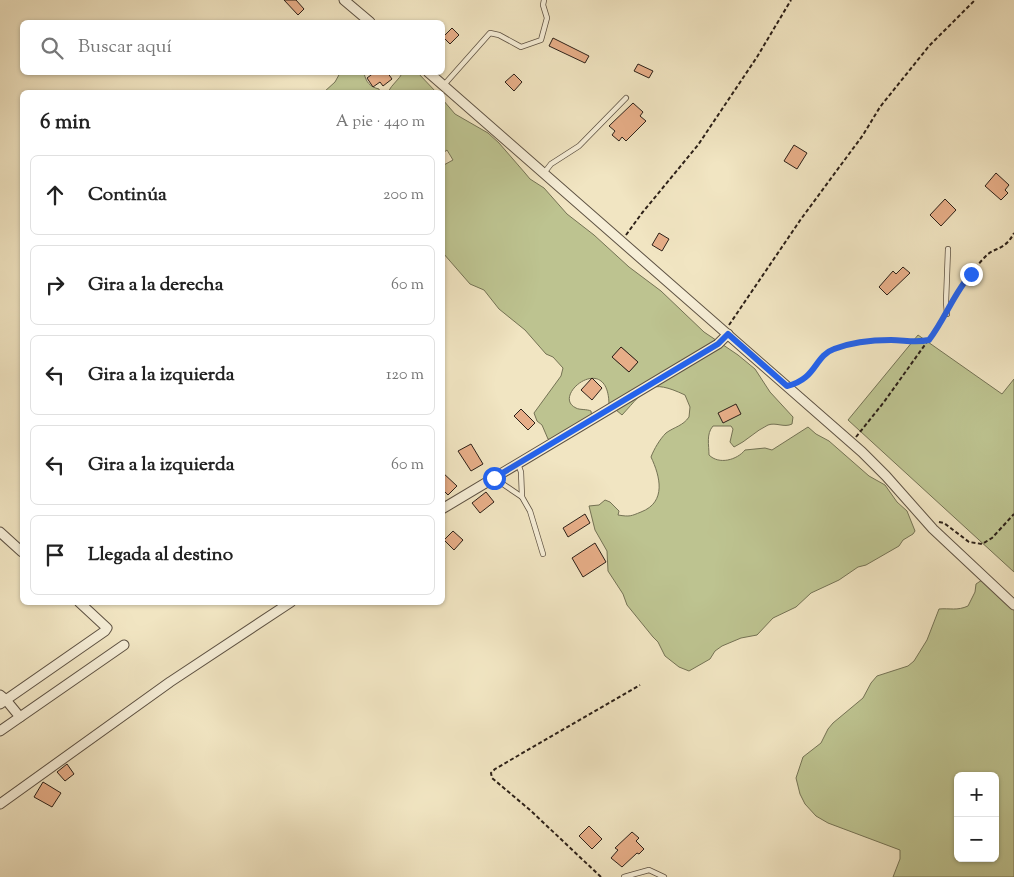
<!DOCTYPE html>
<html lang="es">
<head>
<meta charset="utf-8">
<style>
  :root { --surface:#fff; --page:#f6f6f6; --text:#222; --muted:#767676; --line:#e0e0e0 }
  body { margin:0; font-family:"Sorts Mill Goudy",serif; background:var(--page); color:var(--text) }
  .controls { position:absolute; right:15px; bottom:15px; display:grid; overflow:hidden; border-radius:8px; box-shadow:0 1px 4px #0004 }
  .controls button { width:45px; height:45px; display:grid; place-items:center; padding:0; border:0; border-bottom:1px solid var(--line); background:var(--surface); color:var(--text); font:25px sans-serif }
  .stop { position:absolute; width:15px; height:15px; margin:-11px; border:4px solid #2563eb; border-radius:50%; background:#fff }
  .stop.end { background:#2563eb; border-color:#fff; box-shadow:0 1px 5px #0008 }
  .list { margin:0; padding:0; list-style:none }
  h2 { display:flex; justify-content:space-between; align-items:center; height:65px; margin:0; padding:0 20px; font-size:21px }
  h2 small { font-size:16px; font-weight:400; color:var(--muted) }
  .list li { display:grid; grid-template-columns:32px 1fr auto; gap:15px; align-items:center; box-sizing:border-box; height:80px; margin:0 10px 10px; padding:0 10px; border:1px solid var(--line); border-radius:8px }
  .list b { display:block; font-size:19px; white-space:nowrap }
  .list em { font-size:16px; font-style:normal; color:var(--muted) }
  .icon { flex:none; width:28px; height:28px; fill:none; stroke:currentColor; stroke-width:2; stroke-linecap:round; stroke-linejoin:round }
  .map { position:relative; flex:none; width:1014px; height:877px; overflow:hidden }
  .search { position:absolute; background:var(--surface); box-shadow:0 1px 4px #0004; left:20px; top:20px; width:425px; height:55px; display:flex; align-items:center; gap:12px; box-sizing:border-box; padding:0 18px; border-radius:8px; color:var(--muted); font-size:19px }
  .panel { position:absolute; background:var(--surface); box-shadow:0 1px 4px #0004; left:20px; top:90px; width:425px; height:515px; border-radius:8px }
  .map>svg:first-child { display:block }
  .green { fill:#bdc390; stroke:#747254; fill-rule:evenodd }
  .building { fill:#e7ae88; stroke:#2c2018 }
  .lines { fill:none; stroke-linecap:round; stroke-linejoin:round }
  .lane-casing { stroke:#5d5142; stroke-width:6 }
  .street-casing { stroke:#5d5142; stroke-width:11 }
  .path { stroke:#2c2018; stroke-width:2; stroke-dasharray:4 2.5; stroke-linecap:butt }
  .lane { stroke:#f6eed7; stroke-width:4.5 }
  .street { stroke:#f6eed7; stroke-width:9 }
  .route { stroke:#2563eb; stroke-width:6 }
</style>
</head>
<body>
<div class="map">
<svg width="1014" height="877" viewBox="0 0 1014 877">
  <rect width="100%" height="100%" fill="#f1e5c2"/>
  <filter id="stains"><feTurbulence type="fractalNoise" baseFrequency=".004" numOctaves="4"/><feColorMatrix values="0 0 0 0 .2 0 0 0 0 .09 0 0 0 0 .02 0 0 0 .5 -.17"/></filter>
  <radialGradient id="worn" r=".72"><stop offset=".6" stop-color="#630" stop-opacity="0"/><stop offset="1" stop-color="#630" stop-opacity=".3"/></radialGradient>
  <g class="green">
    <path d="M403 72 418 73 436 92H388C392 84 399 80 403 72Z"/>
    <path d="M340 73H364C366 82 370 87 379 89L380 92H324L335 82Z"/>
    <path d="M443 100 455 114 488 133 499 143 525 173 530 179 544 188 567 214 594 235 629 267 661 291 704 332 738 355 755 369 770 392 793 417 792 424C784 428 776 422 768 425 755 431 747 441 734 447L730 442 733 429 731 426H713C706 434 709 445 709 455 719 465 737 460 745 450L765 448 772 450 808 427 816 434 829 441 869 476 885 485 897 502 907 511 915 531 913 534 903 540 899 546 866 565 858 567 839 580 811 593 796 607 773 618 757 635 741 638 722 646 715 651 710 659 689 671 679 667 665 656 658 642 653 637 627 605 623 594 608 571 607 551 595 530 589 506 599 505 605 500 610 502 619 511 618 515C630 517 631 516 641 512 667 502 660 476 651 457 654 449 660 439 666 433 674 427 683 426 689 417L690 407 685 395C649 378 647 388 622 415L609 404C608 350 550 396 576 408 579 410 587 409 591 411L592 418 555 441 548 439 542 425 537 421 534 413 561 376 563 368 553 357 546 354 525 330 499 309 484 290 470 284 443 253 442 166 453 160 447 150 443 153ZM621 347 638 362 629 372 612 357Z"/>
    <path d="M918 335 1002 394 1014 379V572L848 420Z"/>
    <path d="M982 580 1014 607V877H893L900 859V850L828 823 816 816 805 804 800 794 796 778 803 757 821 743 828 729 833 723 863 698 871 683 877 676 908 666 914 661 927 640 939 609C950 608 957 611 968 606L975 592 976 584ZM958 776H995V858H958Z"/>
  </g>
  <g class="building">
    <path d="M284 0H296L304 9 298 15Z"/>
    <path d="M452 28 459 35 450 44 443 37Z"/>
    <path d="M553 38 589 56 585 63 549 46Z"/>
    <path d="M638 64 653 71 649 78 634 71Z"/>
    <path d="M375 72H387L392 79 383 86 380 82 373 87 367 78Z"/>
    <path d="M514 74 522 82 514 91 505 82Z"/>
    <path d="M633 103 643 112 640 116 646 121 626 141 622 137 619 141 612 135 615 131 609 126Z"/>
    <path d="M794 145 807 153 797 169 784 161Z"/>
    <path d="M996 173 1009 185 1005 190 1008 193 1001 200 985 186Z"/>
    <path d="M945 199 956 210 941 226 930 215Z"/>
    <path d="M659 233 669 239 662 251 652 245Z"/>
    <path d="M903 267 910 273 887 295 879 287 893 271 896 274Z"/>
    <path d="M621 347 638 362 629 372 612 357Z"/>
    <path d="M592 378 602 388 592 400 581 390Z"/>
    <path d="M736 404 741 414 723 423 718 413Z"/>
    <path d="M521 409 535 423 528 430 514 416Z"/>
    <path d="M471 444 483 464 471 471 458 451Z"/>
    <path d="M442 472 457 486 448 495 442 489Z"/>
    <path d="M486 492 494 502 480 513 472 503Z"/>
    <path d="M585 514 590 523 568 537 563 528Z"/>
    <path d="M453 531 463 540 454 550 444 540Z"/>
    <path d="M595 543 606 562 583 577 572 558Z"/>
    <path d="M67 764 74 774 65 781 57 772Z"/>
    <path d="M43 782 61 793 52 807 34 797Z"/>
    <path d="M589 826 602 839 592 849 579 836Z"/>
    <path d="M632 832 639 838 636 841 644 849 639 854 637 853 622 867 611 858 618 850 615 848Z"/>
  </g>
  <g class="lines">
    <g class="lane-casing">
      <g id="lane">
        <path d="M443 86 490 33 499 35 521 47 541 40 547 18 543 5 544 0"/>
        <path d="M544 173 551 164 579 146 626 98"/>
        <path d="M947 314 946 302 948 249"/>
        <path d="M518 464 521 472 522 497"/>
        <path d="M494 478 522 497 530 511 543 554"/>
        <path d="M624 877 649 870 664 877"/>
      </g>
    </g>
    <g class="street-casing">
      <g id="street">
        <path d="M344 0 370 22"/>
        <path d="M428 72 862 452 886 476 933 529 1014 605"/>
        <path d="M442 509 718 344 728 334"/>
        <path d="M0 532 22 552"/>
        <path d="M0 695 6 700 20 717"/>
        <path d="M0 704 105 631 107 628 79 602"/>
        <path d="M0 731 124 645"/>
        <path d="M0 804 170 682 291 602"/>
      </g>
    </g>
    <g class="path">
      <path d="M626 235 642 213 698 145 757 57 791 0"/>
      <path d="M954 301C962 285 972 271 984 258 994 246 1004 252 1014 233"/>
      <path d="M729 325 801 219 863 135 880 107 929 46 975 0"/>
      <path d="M797 384C812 376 816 359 829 351 844 341 876 339 894 340 905 340 917 343 928 340"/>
      <path d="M856 437 884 402 944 318"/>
      <path d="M939 522 944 523 969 542 982 544 992 538 1014 514"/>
      <path d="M601 877 530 810 492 778 491 773 495 769 640 685"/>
    </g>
    <use href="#lane" class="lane"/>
    <use href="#street" class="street"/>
  </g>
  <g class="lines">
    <path class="route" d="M494 478 718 344 728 334 787 386C817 379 814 356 834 349 852 342 872 340 891 340 904 340 916 343 929 340 945 319 954 293 971 274"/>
  </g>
  <rect width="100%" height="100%" filter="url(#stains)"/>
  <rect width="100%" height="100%" fill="url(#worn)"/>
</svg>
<div class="controls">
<button>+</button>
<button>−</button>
</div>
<div class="stop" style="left:494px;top:478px"></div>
<div class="stop end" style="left:971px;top:274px"></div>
<div class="search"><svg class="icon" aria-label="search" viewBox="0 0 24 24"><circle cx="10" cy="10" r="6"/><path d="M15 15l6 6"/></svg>Buscar aquí</div>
<section class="panel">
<h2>6 min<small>A pie · 440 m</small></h2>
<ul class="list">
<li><svg class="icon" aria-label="ahead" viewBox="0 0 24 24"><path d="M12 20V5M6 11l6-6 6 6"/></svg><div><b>Continúa</b></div><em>200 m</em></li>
<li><svg class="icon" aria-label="right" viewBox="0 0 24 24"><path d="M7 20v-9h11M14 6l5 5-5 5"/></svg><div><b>Gira a la derecha</b></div><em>60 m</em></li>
<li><svg class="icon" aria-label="left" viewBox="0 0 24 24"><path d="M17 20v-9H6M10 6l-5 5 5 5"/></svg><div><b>Gira a la izquierda</b></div><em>120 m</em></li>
<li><svg class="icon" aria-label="left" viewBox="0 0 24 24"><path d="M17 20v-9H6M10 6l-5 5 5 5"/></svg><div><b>Gira a la izquierda</b></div><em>60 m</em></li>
<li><svg class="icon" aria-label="arrive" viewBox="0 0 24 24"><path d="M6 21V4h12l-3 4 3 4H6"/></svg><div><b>Llegada al destino</b></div></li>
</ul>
</section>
</div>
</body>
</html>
